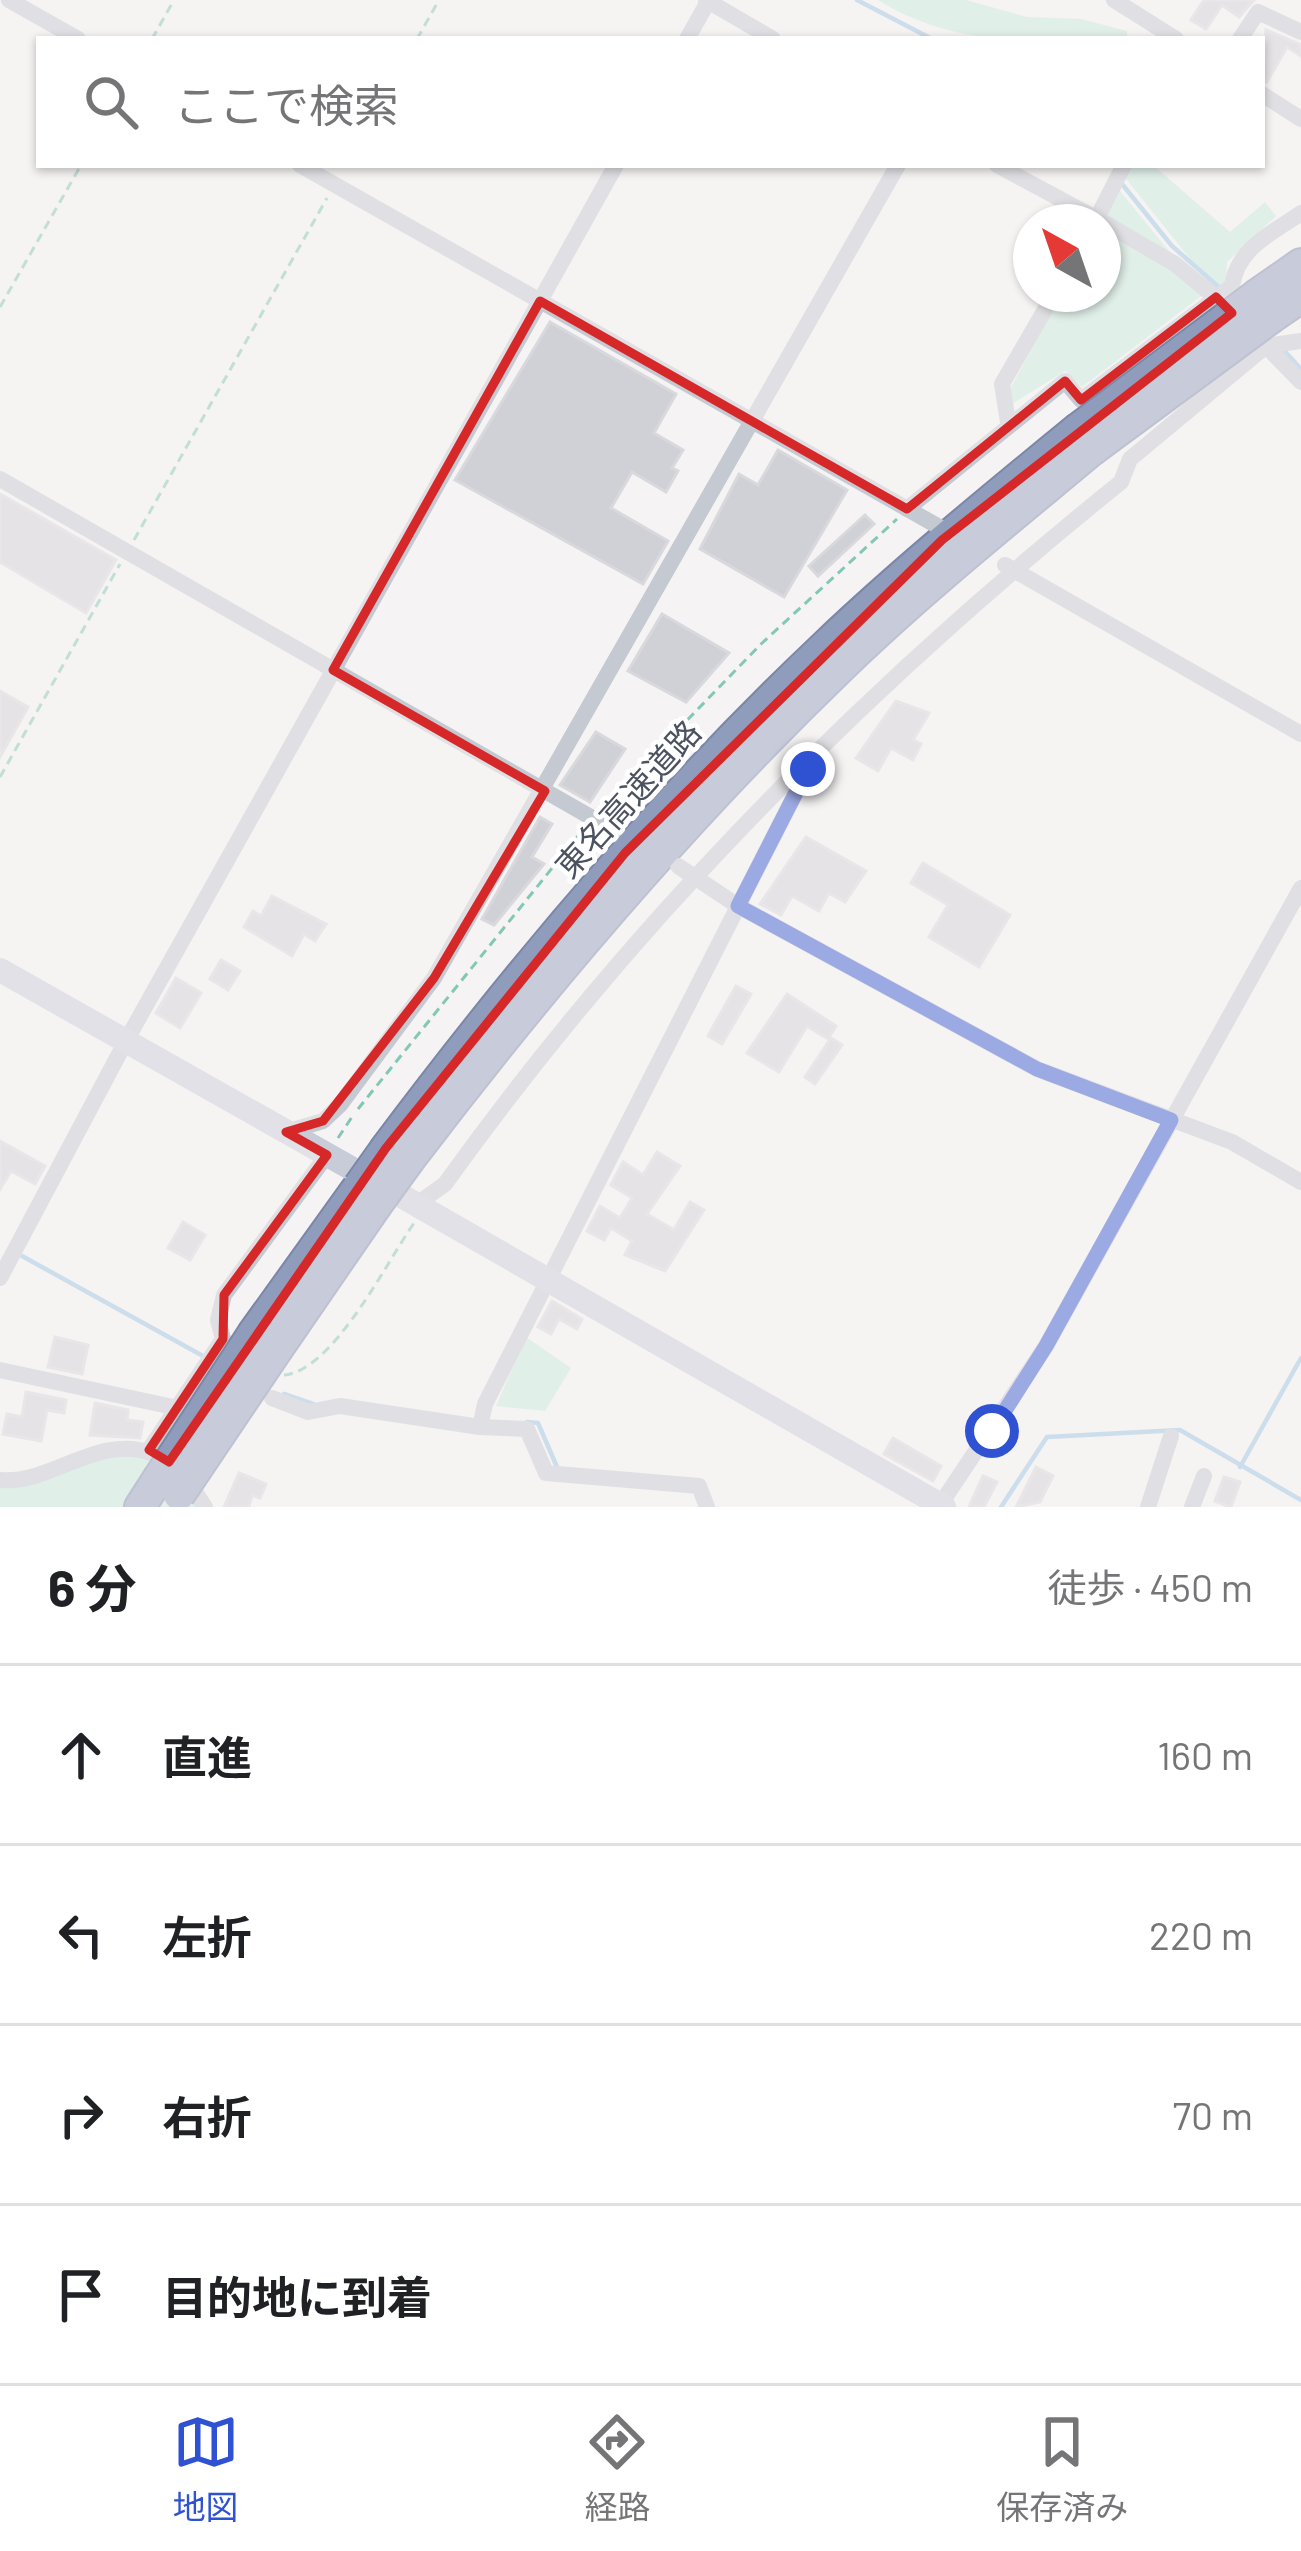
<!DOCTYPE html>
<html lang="ja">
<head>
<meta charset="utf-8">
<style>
	:root { --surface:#fff; --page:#f6f6f6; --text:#202124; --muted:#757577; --line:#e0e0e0; --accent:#2f52d3 }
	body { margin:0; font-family:Barlow,"Noto Sans JP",sans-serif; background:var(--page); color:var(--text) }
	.compass { position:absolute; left:1013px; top:204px; width:108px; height:108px; border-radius:50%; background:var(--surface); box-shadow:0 3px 9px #0004; rotate:320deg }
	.stop { position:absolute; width:36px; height:36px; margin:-27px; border:9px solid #2f52d3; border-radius:50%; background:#fff }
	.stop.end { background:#2f52d3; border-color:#fff; box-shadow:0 3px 12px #0008 }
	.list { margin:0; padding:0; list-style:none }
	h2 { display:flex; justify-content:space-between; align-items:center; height:156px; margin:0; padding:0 48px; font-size:51px }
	h2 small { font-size:39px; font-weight:400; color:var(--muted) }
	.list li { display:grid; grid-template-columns:78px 1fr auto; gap:36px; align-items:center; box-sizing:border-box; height:180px; padding:0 48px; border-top:3px solid var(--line) }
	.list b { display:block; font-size:45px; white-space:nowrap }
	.list em { font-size:39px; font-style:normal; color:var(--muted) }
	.icon { flex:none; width:66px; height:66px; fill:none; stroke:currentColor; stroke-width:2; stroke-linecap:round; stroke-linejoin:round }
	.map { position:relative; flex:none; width:1301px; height:1507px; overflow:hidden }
	.search { position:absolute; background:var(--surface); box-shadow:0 3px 9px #0004; left:36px; right:36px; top:36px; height:132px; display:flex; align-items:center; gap:30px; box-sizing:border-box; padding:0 42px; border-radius:0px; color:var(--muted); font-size:45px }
	.sheet { height:876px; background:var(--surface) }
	nav { display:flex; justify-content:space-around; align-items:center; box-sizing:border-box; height:168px; border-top:3px solid var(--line); background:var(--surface); font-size:33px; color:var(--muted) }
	nav a { display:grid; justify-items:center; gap:6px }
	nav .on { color:var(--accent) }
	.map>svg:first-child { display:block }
	.green { fill:#c8ecde }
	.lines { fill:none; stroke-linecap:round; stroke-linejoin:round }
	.stream { stroke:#99c4e4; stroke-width:4.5 }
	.building { fill:#d0d1d6; stroke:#d8d8dd; stroke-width:3 }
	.highway-casing { stroke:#7b87a7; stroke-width:34 }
	.path { stroke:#83c7b5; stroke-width:3; stroke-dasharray:9 6; stroke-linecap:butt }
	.street { stroke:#c5cad2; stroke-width:16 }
	.secondary { stroke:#c8ccd9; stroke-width:24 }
	.highway { stroke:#909cbb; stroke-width:30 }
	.highway-bridge-casing { stroke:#7b87a7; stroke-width:34; stroke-linecap:butt }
	.highway-bridge { stroke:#909cbb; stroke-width:30 }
	.route { stroke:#2f52d3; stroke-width:15 }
	.marked { fill:none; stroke:#d62828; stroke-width:9; stroke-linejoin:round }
	.labels { text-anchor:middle; stroke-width:9; stroke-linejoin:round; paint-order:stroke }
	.street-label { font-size:33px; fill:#4c525f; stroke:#fff }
</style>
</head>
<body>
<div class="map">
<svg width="1301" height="1507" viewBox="0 0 1301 1507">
	<rect width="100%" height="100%" fill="#f5f3f3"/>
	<!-- green -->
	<g class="green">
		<path d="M878 0H966L1027 17 1081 19 1127 31V39C1036 39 958 50 878 0Z"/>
		<path d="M1115 165H1153L1230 232 1265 202 1276 216 1227 262 1226 284 1218 294Z"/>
		<path d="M1120 191 1204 294 1082 387 1065 371 1012 404 1010 389 1061 294H1103V223Z"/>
		<path d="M526 1337 571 1368 545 1411 496 1406Z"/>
		<path d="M149 1450 204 1507H0V1479L99 1452Z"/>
	</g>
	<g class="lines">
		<!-- stream -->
		<g class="stream">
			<path d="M857 0 932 39"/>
			<path d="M1122 184 1172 246 1221 289"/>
			<path d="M1281 347 1301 369"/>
			<path d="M22 1256 203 1356"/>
			<path d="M284 1394 313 1404"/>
			<path d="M527 1422 538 1423 557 1467"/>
			<path d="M1240 1467 1301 1358"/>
			<path d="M1001 1507 1047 1437 1180 1430 1301 1500"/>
		</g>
	</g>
	<!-- building -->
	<g class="building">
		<path d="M1204 0H1254L1239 17 1222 5 1206 29 1191 20Z"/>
		<path d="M1266 30 1301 45V56L1287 47 1267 82 1262 81Z"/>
		<path d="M550 322 676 394 654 433 683 450 672 468 678 471 666 492 632 472 611 508 668 541 643 584 455 480Z"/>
		<path d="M778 450 847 490 784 597 700 549 739 474 758 485Z"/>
		<path d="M0 494 116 560 86 613 0 562Z"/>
		<path d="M865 515 874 524 818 576 809 566Z"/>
		<path d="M662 614 729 653 686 702 628 671Z"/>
		<path d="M0 691 28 707 0 757Z"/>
		<path d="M896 701 929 713 913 740 921 744 913 760 891 748 878 771 856 758Z"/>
		<path d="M596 732 625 749 590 802 560 785Z"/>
		<path d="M540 817 552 824 532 857 544 864 494 925 482 919Z"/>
		<path d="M806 837 866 871 845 902 829 893 819 911 792 896 781 915 760 904Z"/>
		<path d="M923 863 1010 915 979 967 929 937 948 905 911 883Z"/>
		<path d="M272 896 326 924 315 941 304 934 292 956 244 927 253 911 261 916Z"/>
		<path d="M221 960 240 971 228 990 210 979Z"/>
		<path d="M176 978 201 993 180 1028 156 1013Z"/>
		<path d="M736 986 751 994 722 1044 708 1036Z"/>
		<path d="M787 994 836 1026 828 1039 807 1026 779 1072 747 1053Z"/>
		<path d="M831 1038 842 1045 815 1084 805 1077Z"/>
		<path d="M0 1141 45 1166 35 1184 11 1171 0 1189Z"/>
		<path d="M657 1152 680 1166 647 1214 674 1230 690 1202 704 1210 665 1271 625 1255 632 1241 611 1228 604 1240 587 1231 600 1206 620 1218 632 1198 611 1185 623 1162 643 1175Z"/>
		<path d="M183 1222 205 1235 190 1260 168 1248Z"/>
		<path d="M552 1301 582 1319 577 1329 559 1319 551 1334 538 1327Z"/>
		<path d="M55 1337 88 1345 82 1374 48 1367Z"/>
		<path d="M26 1392 66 1400 64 1413 47 1410 41 1441 3 1434 7 1414 22 1417Z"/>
		<path d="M95 1403 128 1410 127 1420 143 1422 140 1438 90 1435Z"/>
		<path d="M893 1438 941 1466 933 1481 884 1454Z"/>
		<path d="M1036 1467 1053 1476 1040 1502 1016 1507Z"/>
		<path d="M239 1473 266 1484 260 1498 252 1495 249 1507H224Z"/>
		<path d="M983 1476 997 1482 984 1507H969Z"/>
		<path d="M1224 1477 1240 1482 1231 1507 1215 1501Z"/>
	</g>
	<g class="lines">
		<defs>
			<g id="highway">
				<path d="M1258 294 1301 264"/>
				<path d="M1272 317 1301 297"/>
				<path d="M386 1148C520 969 664 798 826 645 906 569 991 500 1076 430"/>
				<path d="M409 1160C542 985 684 818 843 665 922 589 1008 520 1092 450"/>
				<path d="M254 1332 359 1186"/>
				<path d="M278 1348 375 1207"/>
				<path d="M140 1507 158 1479"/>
			</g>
		</defs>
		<!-- highway casing -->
		<use href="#highway" class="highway-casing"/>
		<!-- path -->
		<g class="path">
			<path d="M152 39 174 0"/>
			<path d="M417 39 439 0"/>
			<path d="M0 307 81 165"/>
			<path d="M134 540 327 198"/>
			<path d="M0 777 120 564"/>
			<path d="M604 806 761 644 897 519"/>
			<path d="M358 1109 582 831"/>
			<path d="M338 1138 352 1117"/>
			<path d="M284 1375C333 1371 386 1263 414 1223"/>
		</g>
		<!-- street -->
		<g class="street">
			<path d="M9 0 78 39"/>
			<path d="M706 0 773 39"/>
			<path d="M1114 0 1176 39"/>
			<path d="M687 39 709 0"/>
			<path d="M1240 39 1258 12 1301 32"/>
			<path d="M1262 94 1301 119"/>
			<path d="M300 165 941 528"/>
			<path d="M997 165 1103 222"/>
			<path d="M1095 222 1124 165"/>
			<path d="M1103 222 1175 264 1221 302"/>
			<path d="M1261 341 1301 382"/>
			<path d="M1008 422 1002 384 1054 294"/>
			<path d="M0 479 615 831"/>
			<path d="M907 509 1065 381 1081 400 1232 286C1238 247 1271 234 1301 213"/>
			<path d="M1005 565 1301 734"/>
			<path d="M678 866 738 906 1037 1069 1232 1142 1301 1182"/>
			<path d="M286 1132 323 1121 340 1105 434 978 898 165"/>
			<path d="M417 1204 445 1184C636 917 866 687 1121 482L1130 459 1266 346 1301 341"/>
			<path d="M0 1278 126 1041 616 165"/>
			<path d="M0 1370 178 1408"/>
			<path d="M272 1398 308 1412 340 1406 480 1427 527 1429 546 1473 699 1486 707 1507"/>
			<path d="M480 1427 485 1404 809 767"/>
			<path d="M149 1450 223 1339 218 1320 224 1295 327 1155"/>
			<path d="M185 1476 205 1507"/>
			<path d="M0 1480C52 1485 98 1432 154 1454"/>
			<path d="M940 1505 1046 1346 1301 888"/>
			<path d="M1148 1507 1171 1436"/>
			<path d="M1192 1507 1204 1476"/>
		</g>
		<!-- secondary -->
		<g class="secondary">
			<path d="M0 970 349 1167"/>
			<path d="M405 1198 944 1507"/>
		</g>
		<!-- highway -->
		<use href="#highway" class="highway"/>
		<defs>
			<g id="highway-bridge">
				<path d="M1076 430 1258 294"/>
				<path d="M1092 450 1272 317"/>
				<path d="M359 1186 386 1148"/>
				<path d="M375 1207 409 1160"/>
				<path d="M158 1479 254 1332"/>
				<path d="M179 1495 278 1348"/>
			</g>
		</defs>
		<!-- highway-bridge casing -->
		<use href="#highway-bridge" class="highway-bridge-casing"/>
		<!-- highway-bridge -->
		<use href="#highway-bridge" class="highway-bridge"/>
	</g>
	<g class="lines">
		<!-- route -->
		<path class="route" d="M808 769 738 906 1037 1069 1171 1120 1046 1346 992 1431"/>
	</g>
	<!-- marked area -->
	<path d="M0 0H1301V1507H0ZM1216 297 1232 313 942 540 625 853 386 1148 169 1462 149 1450 223 1339 224 1295 327 1155 286 1132 323 1121 434 978 545 791 333 670 540 301 907 509 1065 381 1081 400Z" fill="#f5f3f3" fill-opacity=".55" fill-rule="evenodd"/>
	<path class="marked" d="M1216 297 1232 313 942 540 625 853 386 1148 169 1462 149 1450 223 1339 224 1295 327 1155 286 1132 323 1121 434 978 545 791 333 670 540 301 907 509 1065 381 1081 400Z"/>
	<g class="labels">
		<!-- street labels -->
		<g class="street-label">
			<text transform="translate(628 799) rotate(-48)" y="12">東名高速道路</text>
		</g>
	</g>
</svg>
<svg class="compass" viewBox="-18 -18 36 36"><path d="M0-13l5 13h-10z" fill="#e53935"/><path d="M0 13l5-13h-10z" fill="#757577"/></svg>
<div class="stop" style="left:992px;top:1431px"></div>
<div class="stop end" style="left:808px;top:769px"></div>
<div class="search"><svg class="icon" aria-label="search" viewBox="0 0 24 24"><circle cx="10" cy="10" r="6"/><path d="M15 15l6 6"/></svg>ここで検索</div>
</div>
<section class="sheet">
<h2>6 分<small>徒歩 · 450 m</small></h2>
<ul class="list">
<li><svg class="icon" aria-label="ahead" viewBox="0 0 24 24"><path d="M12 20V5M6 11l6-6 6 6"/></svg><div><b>直進</b></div><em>160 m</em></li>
<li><svg class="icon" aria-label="left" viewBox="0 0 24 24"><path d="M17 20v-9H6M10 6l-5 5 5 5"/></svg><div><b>左折</b></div><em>220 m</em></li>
<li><svg class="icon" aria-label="right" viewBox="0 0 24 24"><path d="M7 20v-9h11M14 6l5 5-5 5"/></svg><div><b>右折</b></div><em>70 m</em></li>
<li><svg class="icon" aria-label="arrive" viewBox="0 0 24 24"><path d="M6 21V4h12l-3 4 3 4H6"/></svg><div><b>目的地に到着</b></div></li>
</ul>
</section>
<nav>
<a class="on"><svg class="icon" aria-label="map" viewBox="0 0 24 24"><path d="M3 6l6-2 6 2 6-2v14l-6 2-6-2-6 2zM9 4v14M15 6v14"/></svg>地図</a>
<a><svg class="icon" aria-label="directions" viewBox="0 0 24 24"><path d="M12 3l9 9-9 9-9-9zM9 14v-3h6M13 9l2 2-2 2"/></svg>経路</a>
<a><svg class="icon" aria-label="saved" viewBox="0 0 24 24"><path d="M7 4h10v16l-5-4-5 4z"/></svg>保存済み</a>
</nav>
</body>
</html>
